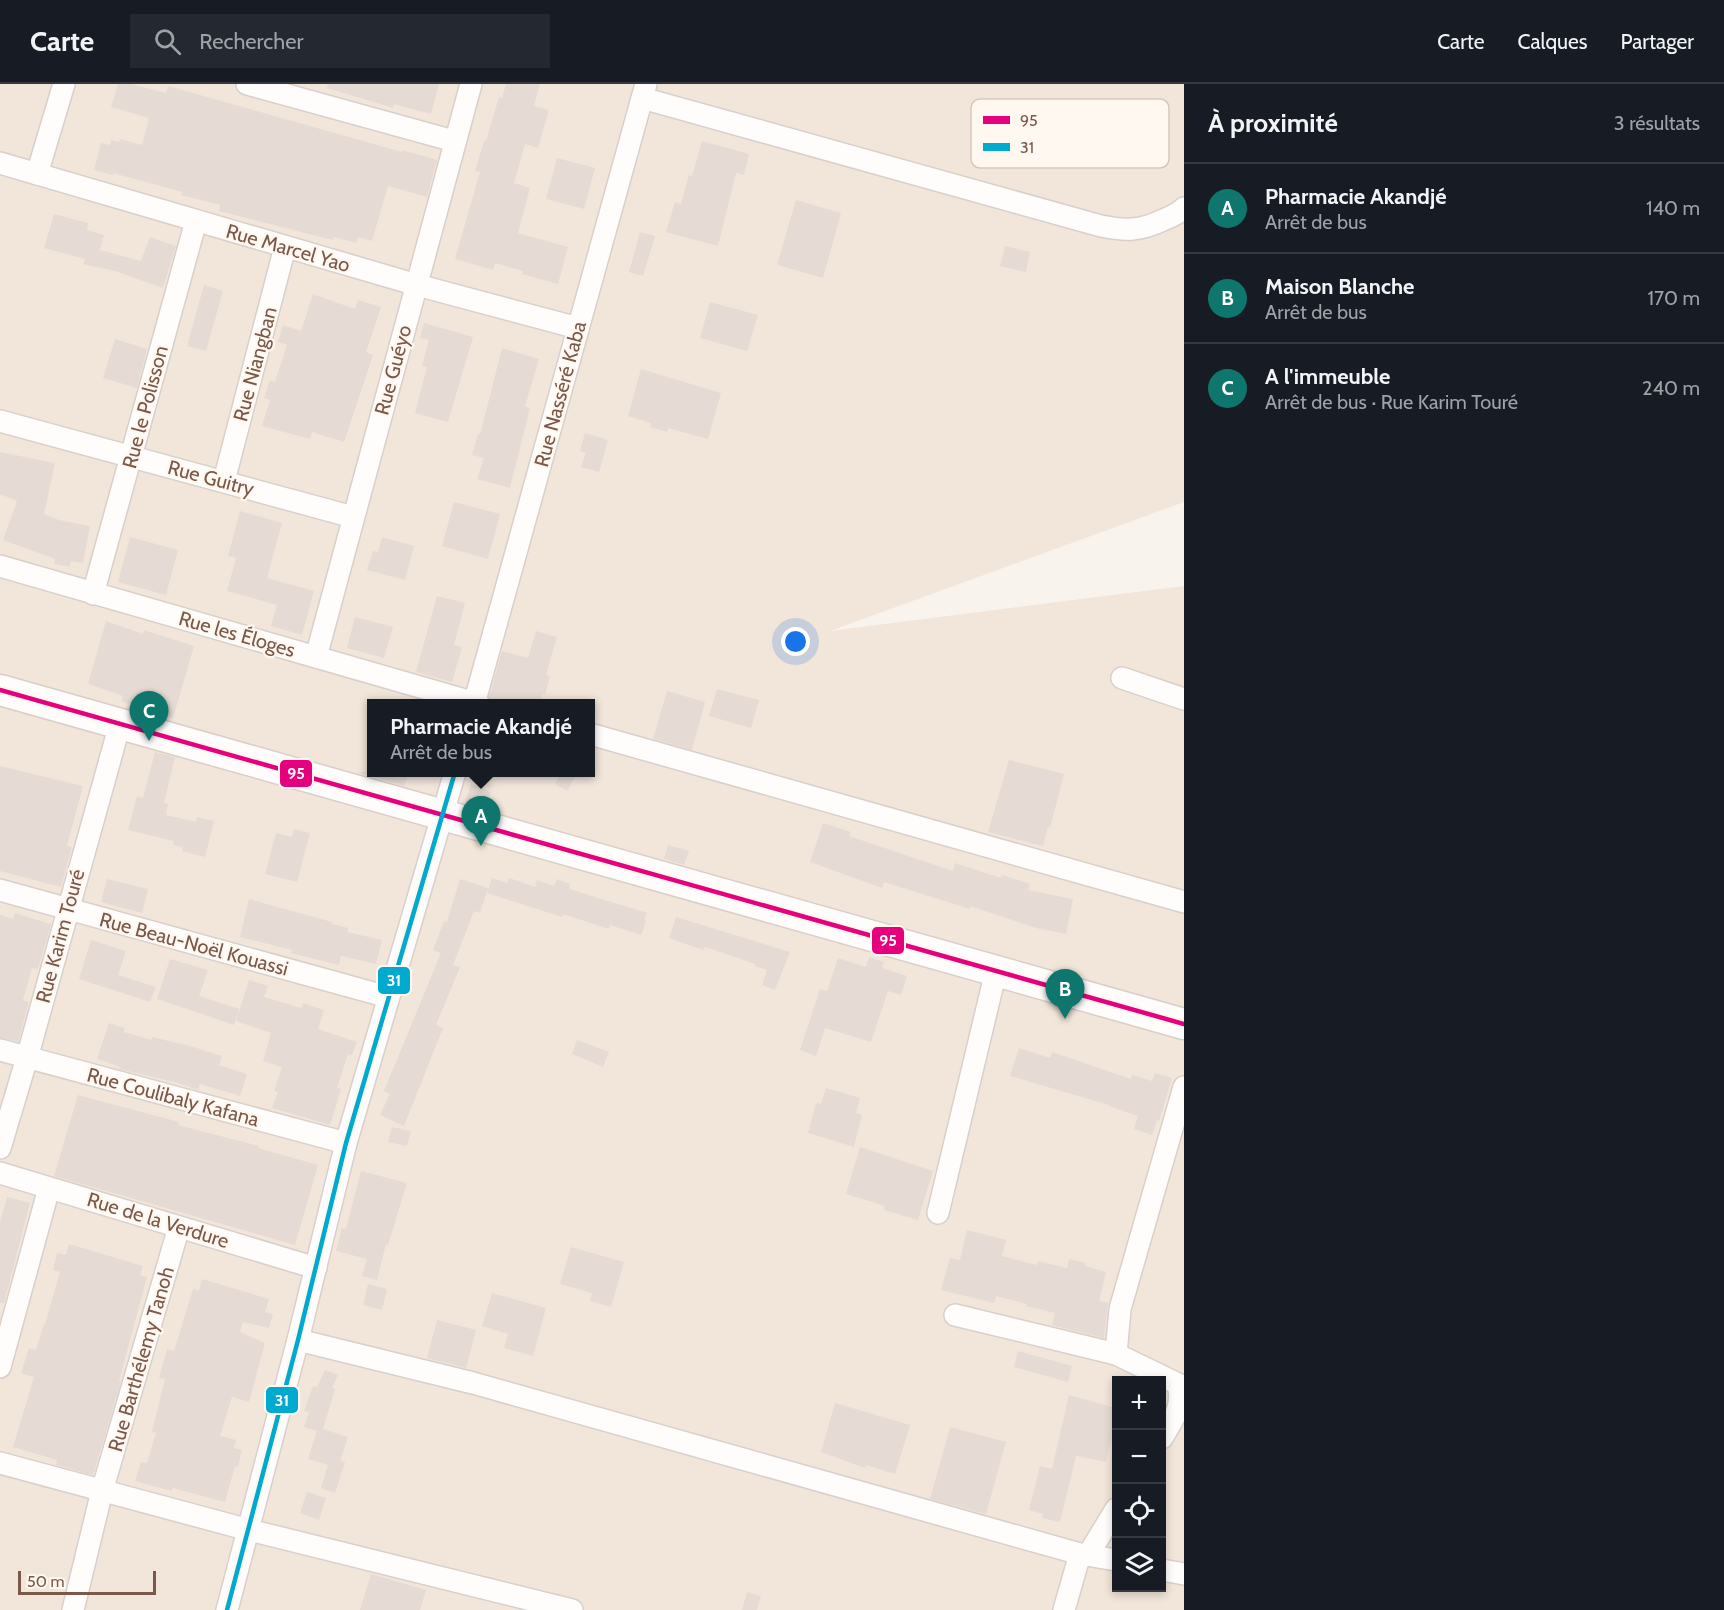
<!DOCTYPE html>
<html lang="fr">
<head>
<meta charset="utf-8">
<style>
	:root { --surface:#171b24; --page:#242831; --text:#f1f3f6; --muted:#9ea1a6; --line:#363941; --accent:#0f766e }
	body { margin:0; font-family:Cabin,sans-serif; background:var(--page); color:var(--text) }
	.controls { position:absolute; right:18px; bottom:18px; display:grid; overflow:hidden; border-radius:0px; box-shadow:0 3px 9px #0003 }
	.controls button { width:54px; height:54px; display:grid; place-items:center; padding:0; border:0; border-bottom:2px solid var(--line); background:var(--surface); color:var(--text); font:30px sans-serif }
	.scale { position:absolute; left:18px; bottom:15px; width:138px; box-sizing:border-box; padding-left:6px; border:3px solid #7a584a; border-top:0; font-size:16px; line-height:21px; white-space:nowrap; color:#7a584a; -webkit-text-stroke:4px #fff8f0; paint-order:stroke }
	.you { position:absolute; left:796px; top:558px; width:21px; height:21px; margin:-15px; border:4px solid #fff; border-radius:50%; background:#1a73e8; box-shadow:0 0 0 9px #1a73e833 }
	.badge { display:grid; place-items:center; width:39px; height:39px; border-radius:50%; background:var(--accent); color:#fff; font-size:20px; font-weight:700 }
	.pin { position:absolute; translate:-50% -50px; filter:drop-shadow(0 2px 3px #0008) }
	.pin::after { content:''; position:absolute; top:32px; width:21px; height:18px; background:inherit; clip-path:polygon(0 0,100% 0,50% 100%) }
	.popup { position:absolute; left:367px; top:615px; width:228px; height:78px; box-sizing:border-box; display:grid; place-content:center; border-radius:0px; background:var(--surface); filter:drop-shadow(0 2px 4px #0005); font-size:20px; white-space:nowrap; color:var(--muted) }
	.popup b { font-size:22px; color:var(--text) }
	.popup::after { content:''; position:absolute; left:50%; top:100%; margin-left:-12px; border:12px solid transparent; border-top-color:var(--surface) }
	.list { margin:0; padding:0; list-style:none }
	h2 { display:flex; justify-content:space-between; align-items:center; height:78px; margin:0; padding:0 24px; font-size:26px }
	h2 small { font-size:20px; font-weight:400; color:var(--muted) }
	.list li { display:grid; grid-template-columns:39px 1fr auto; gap:18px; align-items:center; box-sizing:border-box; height:90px; padding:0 24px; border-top:2px solid var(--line) }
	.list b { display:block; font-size:22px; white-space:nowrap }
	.list p { margin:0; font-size:20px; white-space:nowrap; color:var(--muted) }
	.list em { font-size:20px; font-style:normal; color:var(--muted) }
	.icon { flex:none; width:33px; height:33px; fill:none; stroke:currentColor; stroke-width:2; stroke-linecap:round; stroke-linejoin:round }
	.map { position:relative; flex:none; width:1184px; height:1526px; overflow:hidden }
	header { display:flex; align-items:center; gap:36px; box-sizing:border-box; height:84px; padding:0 30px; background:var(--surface); border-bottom:2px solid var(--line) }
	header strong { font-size:28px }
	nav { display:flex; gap:33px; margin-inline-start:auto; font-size:21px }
	.search { width:420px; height:54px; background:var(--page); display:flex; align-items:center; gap:15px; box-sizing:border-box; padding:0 21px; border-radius:0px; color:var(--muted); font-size:22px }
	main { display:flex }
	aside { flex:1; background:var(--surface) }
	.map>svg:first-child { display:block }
	.residential { fill:#f2e5da; fill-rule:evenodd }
	.building { fill:#e6dbd4 }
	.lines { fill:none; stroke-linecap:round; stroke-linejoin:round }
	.street-casing { stroke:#d8d0cb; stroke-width:24 }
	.secondary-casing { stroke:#d9cfc9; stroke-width:33 }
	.street { stroke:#fefdfc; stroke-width:21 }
	.secondary { stroke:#fefdfc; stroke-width:30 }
	.bus-1-casing { stroke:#fff8f0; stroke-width:9 }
	.bus-2-casing { stroke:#fff8f0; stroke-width:9 }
	.bus-1 { stroke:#e5007d; stroke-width:4.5 }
	.bus-2 { stroke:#00a9ce; stroke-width:4.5 }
	.labels { text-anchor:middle; stroke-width:4.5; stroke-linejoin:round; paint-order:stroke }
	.street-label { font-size:20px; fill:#7a584a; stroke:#fff8f0 }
	.key { fill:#fff8f0; stroke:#d7c8be; stroke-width:1.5 }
	.key-label { font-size:16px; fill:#7a584a }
	.line-badge { stroke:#fff8f0; stroke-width:2 }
	.badge-label { font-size:16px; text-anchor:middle; font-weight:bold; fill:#fff }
</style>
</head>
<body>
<header>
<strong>Carte</strong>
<div class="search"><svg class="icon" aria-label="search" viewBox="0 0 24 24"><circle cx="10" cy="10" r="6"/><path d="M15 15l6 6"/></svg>Rechercher</div>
<nav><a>Carte</a><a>Calques</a><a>Partager</a></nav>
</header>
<main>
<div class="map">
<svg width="1184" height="1526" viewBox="0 0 1184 1526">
	<rect width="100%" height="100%" fill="#f9f3ed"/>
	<!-- residential -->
	<path class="residential" d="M0 0H1184V418L830 547 1184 502V1526H0ZM372 620H590V688H372ZM1116 1296H1162V1504H1116Z"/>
	<!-- building -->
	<g class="building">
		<path d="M118 0H131L166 9 168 2 402 68V66L437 76 427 113 388 102 372 157 358 153 356 159 334 153 333 156 219 127 220 121 181 111 182 108 113 89V91L94 86 101 59 110 61 111 56 119 58 120 55 142 61 149 34 111 23Z"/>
		<path d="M328 0H439L431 30 394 20 393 24 370 17 327 4Z"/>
		<path d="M506 0H540L534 22 549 26 538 64 525 60 514 99 530 104 518 149 568 163 558 200 522 190 523 187 495 179 493 186 455 175 480 88 475 87 484 57H486L499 13 502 14Z"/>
		<path d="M702 57 749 70 744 91 736 89 718 162 666 148 675 118 681 120 689 91 692 92Z"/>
		<path d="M557 74 595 84 584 125 546 115Z"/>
		<path d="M796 116 841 129 823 194 777 181Z"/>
		<path d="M54 130 88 139 87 146 104 151 100 166 141 177 150 153 176 162 163 204 115 187 83 180 85 175 44 164Z"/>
		<path d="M640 148 655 152 643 192 629 188Z"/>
		<path d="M1005 162 1030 168 1026 188 1000 182Z"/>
		<path d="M204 201 223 207 206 267 187 262Z"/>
		<path d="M313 210 355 225 358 216 381 223 366 268 373 271 344 358 312 348 310 355 262 342 270 316 264 314 270 296 275 298 287 261 278 258 283 241 301 247Z"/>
		<path d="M710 218 758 231 747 267 700 254Z"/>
		<path d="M424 239 473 253 448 338 415 329 427 283 422 282 429 256 420 254Z"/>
		<path d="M115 255 147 265 137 304 103 294Z"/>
		<path d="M502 264 539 275 525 322 530 324 510 404 477 395 484 374 472 371 478 350 480 351Z"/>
		<path d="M641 285 721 309 708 355 668 344 667 348 650 343 651 339 628 332Z"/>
		<path d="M585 349 608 356 599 388 581 383 586 369 580 367Z"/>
		<path d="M0 368 55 379 44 430 59 436 90 442 83 479 71 477 70 483 54 480 55 475 3 456 17 417 0 410Z"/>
		<path d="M454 418 500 430 488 475 442 462Z"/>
		<path d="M240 427 282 439 267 494 314 507 302 551 271 542 277 521 227 507 236 474 228 472Z"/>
		<path d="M130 453 178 466 166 511 118 498Z"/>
		<path d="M382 453 414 462 405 496 367 486 373 467 378 468Z"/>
		<path d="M437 512 465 519 454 561 462 563 452 598 416 588Z"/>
		<path d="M355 533 393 543 384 574 347 564Z"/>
		<path d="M106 537 143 550 144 546 194 562 173 634 121 617 123 612 88 600Z"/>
		<path d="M536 547 557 553 546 591 550 592 545 611 542 610 539 620H491L489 613 502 567 528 574Z"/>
		<path d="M717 605 759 616 751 644 709 632Z"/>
		<path d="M667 607 705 618 692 666 653 655Z"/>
		<path d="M155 668 175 673 164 719 168 720 166 731 196 738 197 733 214 737 205 773 182 767 183 763 173 761 174 757 128 746 137 712 143 714Z"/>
		<path d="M1009 676 1064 690 1050 744 1048 743 1043 762 988 748Z"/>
		<path d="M0 682 83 702 67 762 72 763 61 803 0 787Z"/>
		<path d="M356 688H409L404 702Z"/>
		<path d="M561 688H578L567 707 555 700Z"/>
		<path d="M471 700 491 708 484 724 465 718Z"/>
		<path d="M823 739 851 748 849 752 953 787 955 779 1001 794 1002 791 1030 800 1028 806 1073 815 1066 850 1036 844 970 822V825L884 798 882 804 810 778Z"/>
		<path d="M294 745 310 749 297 798 265 790 276 749 292 753Z"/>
		<path d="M668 761 689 767 684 781 664 775Z"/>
		<path d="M492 794 507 799 509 794 535 803 537 796 554 802 557 795 570 800 569 805 647 829 644 836 646 837 641 851 610 841 609 845 563 830 562 833 487 809Z"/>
		<path d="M107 795 148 805 142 829 101 818Z"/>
		<path d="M460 795 488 804 480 829 474 827 453 881 460 883 436 941 443 944 404 1042 380 1031 390 1010 384 1007 441 869 433 866 444 837 447 838Z"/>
		<path d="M249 815 332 838V840L348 844 347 848 382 856 376 880 341 872 339 881 291 869 292 866 240 853Z"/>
		<path d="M15 829 51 840 38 885 32 884 23 916 29 918 18 958 0 954V831L13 835Z"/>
		<path d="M676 833 790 868 775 906 762 901 767 886 755 882V880L705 863 703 866 669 854Z"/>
		<path d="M91 856 126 867 118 891 156 903 150 918 79 895Z"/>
		<path d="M869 873 884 878 882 884 907 892 901 911 888 907 871 958 825 944 816 972 800 966 820 905 827 907 838 874 866 883Z"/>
		<path d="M170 875 208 886 199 912 239 925 234 941 157 915Z"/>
		<path d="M249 896 268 902 264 913 301 924 303 919 324 926 318 945 357 958 352 971 348 970 337 1004 341 1005 330 1041 272 1024 278 1008 274 1007 282 983 263 977 271 949 236 937Z"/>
		<path d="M109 939 125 944 124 948 152 956V953L190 962 222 972 219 981 247 990 240 1012 200 1000 198 1006 178 999 119 985 120 983 97 975Z"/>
		<path d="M577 956 609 968 603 983 572 970Z"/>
		<path d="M1019 964 1050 974 1052 968 1131 995 1132 991 1152 997 1155 989 1172 994 1159 1037 1157 1036 1152 1051 1134 1045 1138 1032 1109 1022V1021L1010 992Z"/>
		<path d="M826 1004 860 1014 856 1029 862 1031 854 1063 808 1049 816 1019 821 1020Z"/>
		<path d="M78 1011 179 1038 178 1041 259 1062 258 1064 318 1081 295 1161 54 1092Z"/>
		<path d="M392 1043 411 1047 407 1062 388 1058Z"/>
		<path d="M860 1063 933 1087 918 1136 884 1126 885 1122 846 1110Z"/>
		<path d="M361 1087 407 1099 388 1161 386 1160 377 1196 362 1192 367 1175 336 1167 342 1144 346 1145Z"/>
		<path d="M7 1113 30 1119 4 1219H0V1139Z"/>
		<path d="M967 1146 1006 1156 1002 1172 1037 1181 1038 1177 1067 1184 1069 1175 1086 1179 1085 1182 1106 1188 1099 1217 1108 1219 1104 1254 1052 1241 1055 1229 1026 1222 1027 1220 996 1212 994 1219 941 1206 950 1174 960 1176Z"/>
		<path d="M69 1160 143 1182 140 1191 147 1193 119 1297 121 1298 93 1391 56 1381 57 1376 13 1363 34 1293 21 1289 29 1264 36 1266 44 1240H45L60 1188 53 1186 57 1169 66 1171Z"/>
		<path d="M571 1163 624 1178 611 1223 590 1217 592 1209 560 1200Z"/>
		<path d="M202 1195 269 1215 265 1228 273 1230 269 1244 243 1238 240 1248 265 1259 249 1318 232 1313 220 1352 236 1356 234 1364 242 1366 238 1383 235 1382 225 1418 173 1404 172 1407 135 1397 141 1378 147 1379 156 1349 152 1348 165 1295 159 1294 167 1265 174 1267 193 1205 199 1206Z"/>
		<path d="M368 1200 387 1205 382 1226 363 1221Z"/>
		<path d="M492 1209 546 1224 533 1272 504 1264 508 1250 482 1242Z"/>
		<path d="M437 1236 476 1246 466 1284 427 1274Z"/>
		<path d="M1018 1267 1072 1282 1068 1298 1014 1283Z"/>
		<path d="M325 1286 338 1291 332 1304 335 1305 323 1345 348 1353 340 1377 345 1378 335 1409 321 1404 328 1381 308 1375 317 1347 304 1343 309 1328 304 1327 313 1302 317 1303Z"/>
		<path d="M1069 1311 1116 1324V1335L1106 1378 1076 1372 1060 1438 1042 1434 1043 1430 1029 1426 1040 1382 1052 1385Z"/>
		<path d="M835 1319 910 1341 895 1390 866 1381 865 1384 821 1368Z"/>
		<path d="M950 1343 1006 1358 986 1430 930 1415Z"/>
		<path d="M307 1408 326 1414 319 1436 300 1429Z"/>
		<path d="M371 1490 426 1506 420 1526H360Z"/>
		<path d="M747 1508 761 1512 757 1526H742Z"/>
	</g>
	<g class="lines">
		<defs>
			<g id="street">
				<path d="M247 0 454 57"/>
				<path d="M642 14 1101 142C1126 147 1140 147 1163 136 1171 133 1178 130 1184 124"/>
				<path d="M0 79 417 201 578 244"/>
				<path d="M37 90 64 0"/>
				<path d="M0 337 353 433"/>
				<path d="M224 397 285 163"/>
				<path d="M0 482 479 620"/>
				<path d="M93 510 196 137"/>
				<path d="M316 573 471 0"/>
				<path d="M1122 594 1184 615"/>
				<path d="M474 620 646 0"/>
				<path d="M590 650 1184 818"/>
				<path d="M0 806 388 913"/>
				<path d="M0 966 346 1059"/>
				<path d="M0 1064 27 974 120 640"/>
				<path d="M0 1089 316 1184"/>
				<path d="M938 1129 996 887"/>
				<path d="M955 1231 1116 1270"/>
				<path d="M298 1256 473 1299 1080 1470 1116 1476"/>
				<path d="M0 1283 49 1104"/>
				<path d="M1162 1354C1173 1335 1184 1323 1178 1300L1116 1270 1120 1225 1184 1003"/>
				<path d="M0 1379 249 1446 572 1526"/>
				<path d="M1088 1471 1116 1425"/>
				<path d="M1162 1486 1184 1490"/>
				<path d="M73 1526 102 1407 179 1143"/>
				<path d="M227 1526 298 1256 346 1059 455 688"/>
				<path d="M1064 1526 1080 1470"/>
			</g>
			<path id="secondary" d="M0 606 1184 940"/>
		</defs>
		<!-- street casing -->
		<use href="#street" class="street-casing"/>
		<!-- secondary casing -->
		<use href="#secondary" class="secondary-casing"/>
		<!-- street -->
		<use href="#street" class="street"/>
		<!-- secondary -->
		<use href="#secondary" class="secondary"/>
		<defs>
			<path id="bus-1" d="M0 606 1184 940"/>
			<path id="bus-2" d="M227 1526 298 1256 346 1059 455 688"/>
		</defs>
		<!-- bus-1 casing -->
		<use href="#bus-1" class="bus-1-casing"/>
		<!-- bus-2 casing -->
		<use href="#bus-2" class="bus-2-casing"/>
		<!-- bus-1 -->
		<use href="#bus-1" class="bus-1"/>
		<!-- bus-2 -->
		<use href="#bus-2" class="bus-2"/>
	</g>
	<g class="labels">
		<!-- street labels -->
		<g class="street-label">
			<text transform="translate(288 164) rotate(16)" y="7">Rue Marcel Yao</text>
			<text transform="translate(255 280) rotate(-75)" y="7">Rue Niangban</text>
			<text transform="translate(393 286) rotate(-75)" y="7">Rue Guéyo</text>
			<text transform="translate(560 310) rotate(-75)" y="7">Rue Nasséré Kaba</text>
			<text transform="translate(145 323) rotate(-75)" y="7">Rue le Polisson</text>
			<text transform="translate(211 394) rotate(15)" y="7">Rue Guitry</text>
			<text transform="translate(237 550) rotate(16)" y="7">Rue les Éloges</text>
			<text transform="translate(60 852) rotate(-75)" y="7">Rue Karim Touré</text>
			<text transform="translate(194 860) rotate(15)" y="7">Rue Beau-Noël Kouassi</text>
			<text transform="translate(173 1013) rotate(15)" y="7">Rue Coulibaly Kafana</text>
			<text transform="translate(158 1136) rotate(17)" y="7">Rue de la Verdure</text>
			<text transform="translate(141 1275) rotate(-74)" y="7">Rue Barthélemy Tanoh</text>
		</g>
	</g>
	<!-- legend -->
	<rect x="971" y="15" width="198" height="69" rx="9" class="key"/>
	<rect x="983" y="32" width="27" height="8" fill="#e5007d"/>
	<rect x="983" y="59" width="27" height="8" fill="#00a9ce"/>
	<g class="key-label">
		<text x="1020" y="42">95</text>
		<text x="1020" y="69">31</text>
	</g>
	<g class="line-badge">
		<rect x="279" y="675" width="34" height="29" rx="6" fill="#e5007d"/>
		<rect x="871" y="842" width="34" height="29" rx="6" fill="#e5007d"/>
		<rect x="377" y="882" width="34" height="29" rx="6" fill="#00a9ce"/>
		<rect x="265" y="1302" width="34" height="28" rx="6" fill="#00a9ce"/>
	</g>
	<g class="badge-label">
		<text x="296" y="695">95</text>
		<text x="888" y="862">95</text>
		<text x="394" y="902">31</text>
		<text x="282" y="1322">31</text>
	</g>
</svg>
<div class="controls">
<button>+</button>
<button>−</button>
<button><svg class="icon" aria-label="locate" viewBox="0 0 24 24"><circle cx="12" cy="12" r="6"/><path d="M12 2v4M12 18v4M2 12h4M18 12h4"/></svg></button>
<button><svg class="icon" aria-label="layers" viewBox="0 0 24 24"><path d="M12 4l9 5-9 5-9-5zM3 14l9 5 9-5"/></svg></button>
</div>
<div class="scale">50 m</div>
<div class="you"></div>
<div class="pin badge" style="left:481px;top:762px">A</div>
<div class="popup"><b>Pharmacie Akandjé</b>Arrêt de bus</div>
<div class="pin badge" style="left:1065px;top:935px">B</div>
<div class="pin badge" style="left:149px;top:657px">C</div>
</div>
<aside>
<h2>À proximité<small>3 résultats</small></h2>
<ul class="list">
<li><span class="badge">A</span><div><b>Pharmacie Akandjé</b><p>Arrêt de bus</p></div><em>140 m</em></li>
<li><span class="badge">B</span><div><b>Maison Blanche</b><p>Arrêt de bus</p></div><em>170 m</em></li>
<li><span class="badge">C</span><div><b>A l'immeuble</b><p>Arrêt de bus · Rue Karim Touré</p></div><em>240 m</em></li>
</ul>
</aside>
</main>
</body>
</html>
